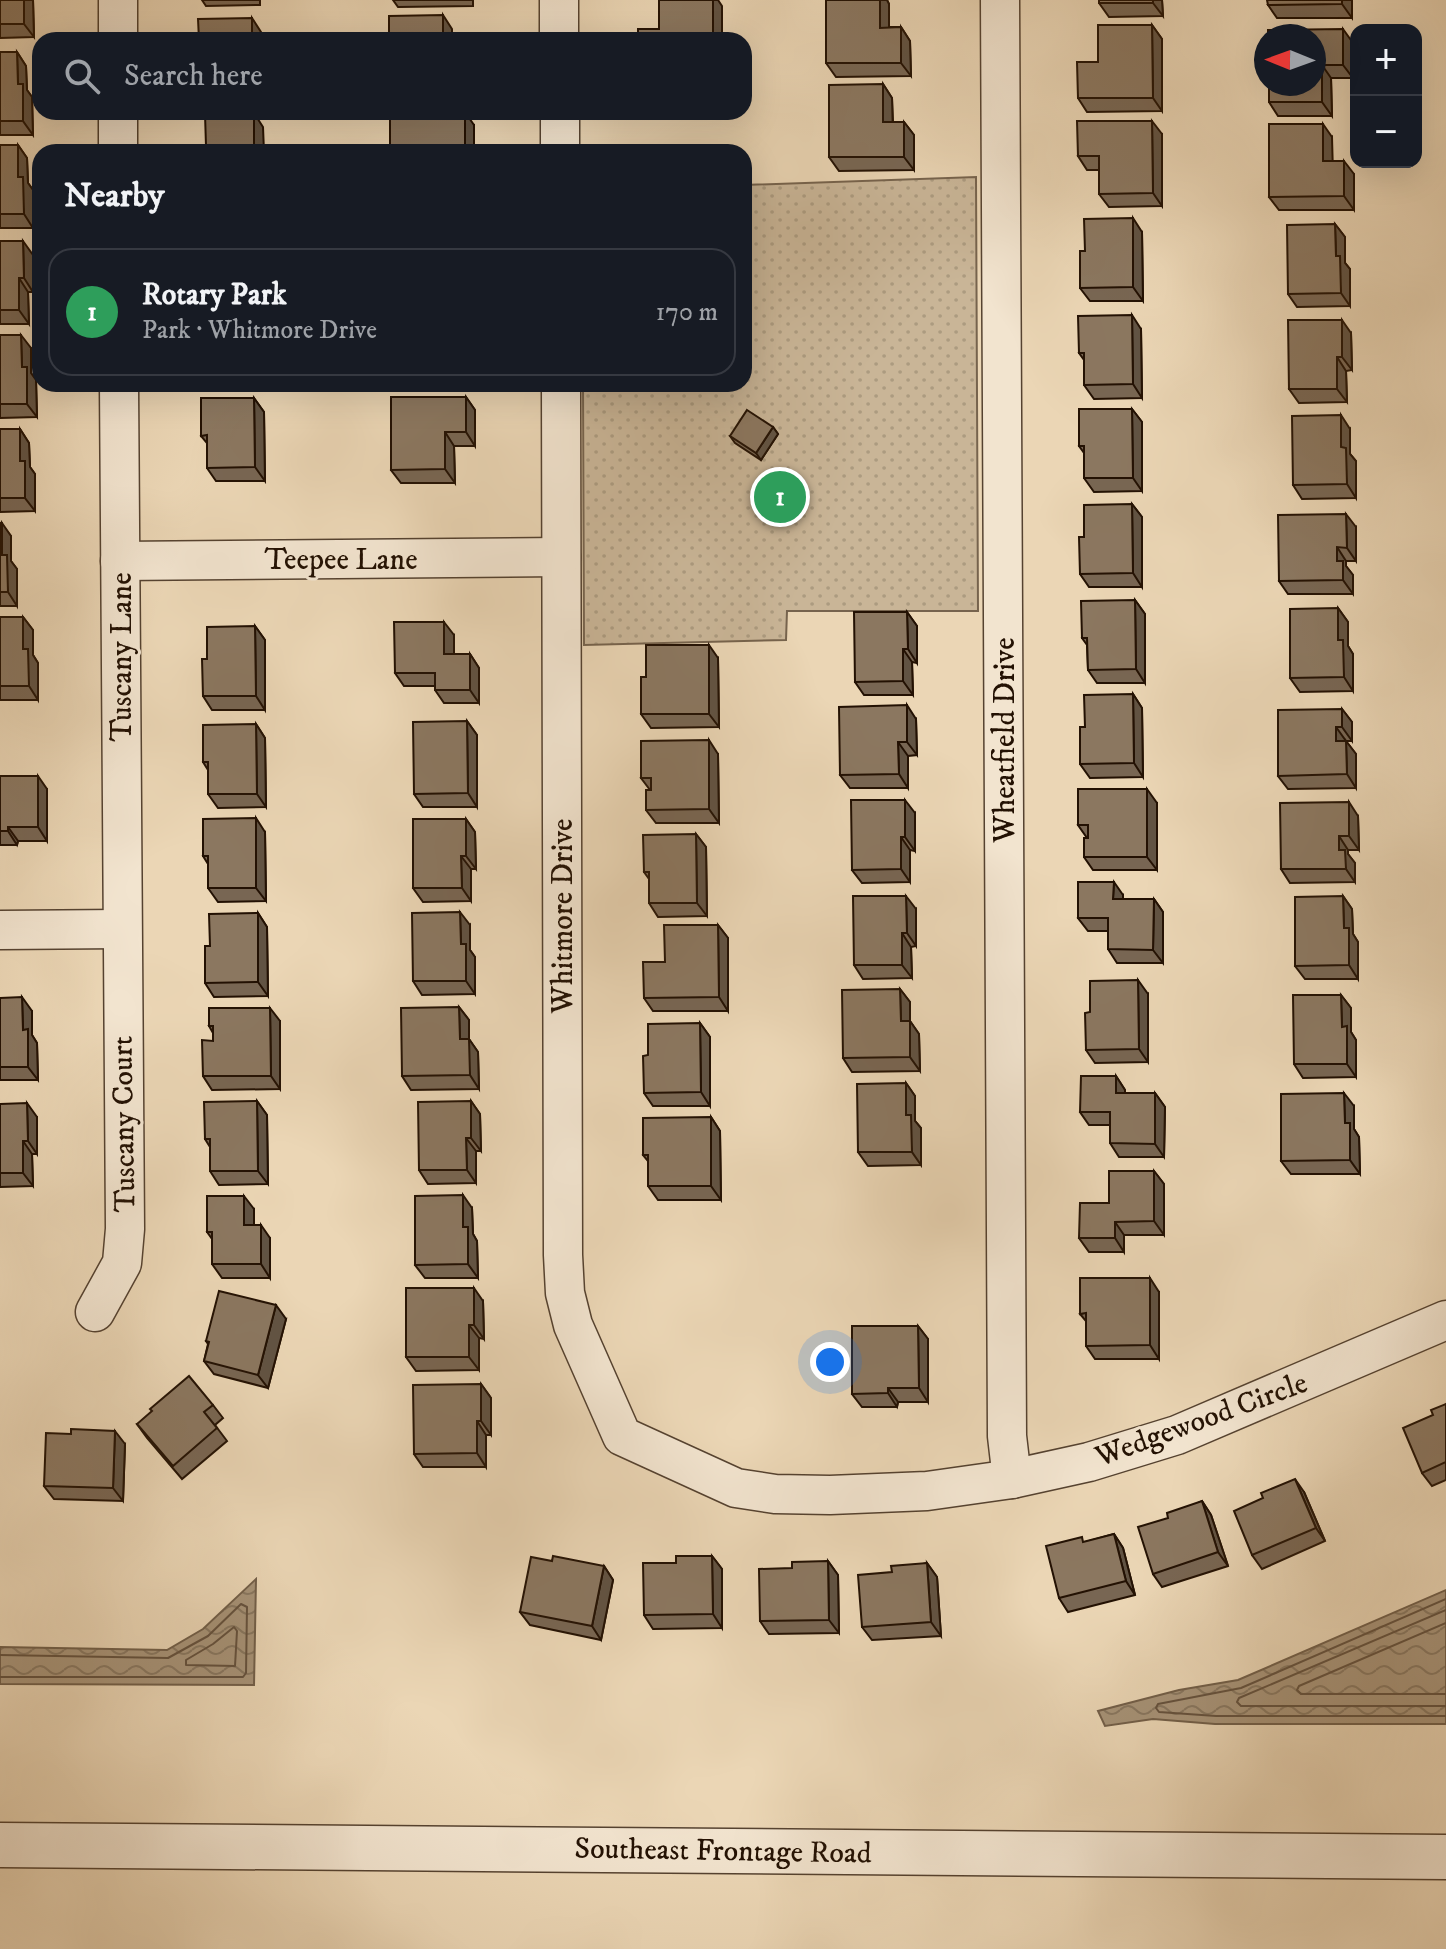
<!DOCTYPE html>
<html lang="en">
<head>
<meta charset="utf-8">
<style>
	:root { --surface:#171b24; --page:#242831; --text:#f1f3f6; --muted:#9ea1a6; --line:#363941; --accent:#0f766e }
	body { margin:0; font-family:"IM FELL DW Pica",serif; background:var(--page); color:var(--text) }
	.controls { position:absolute; right:24px; top:24px; display:grid; overflow:hidden; border-radius:16px; box-shadow:0 8px 32px #0002 }
	.controls button { width:72px; height:72px; display:grid; place-items:center; padding:0; border:0; border-bottom:2px solid var(--line); background:var(--surface); color:var(--text); font:40px sans-serif }
	.compass { position:absolute; left:1254px; top:24px; width:72px; height:72px; border-radius:50%; background:var(--surface); box-shadow:0 8px 32px #0002; rotate:271deg }
	.you { position:absolute; left:830px; top:1362px; width:28px; height:28px; margin:-20px; border:6px solid #fff; border-radius:50%; background:#1a73e8; box-shadow:0 0 0 12px #1a73e833 }
	.badge { display:grid; place-items:center; width:52px; height:52px; border-radius:50%; background:var(--accent); color:#fff; font-size:26px; font-weight:700 }
	.pin { position:absolute; translate:-50% -50%; border:4px solid #fff; box-shadow:0 2px 8px #0006 }
	.list { margin:0; padding:0; list-style:none }
	h2 { display:flex; justify-content:space-between; align-items:center; height:104px; margin:0; padding:0 32px; font-size:34px }
	h2 small { font-size:26px; font-weight:400; color:var(--muted) }
	.list li { display:grid; grid-template-columns:52px 1fr auto; gap:24px; align-items:center; box-sizing:border-box; height:128px; margin:0 16px 16px; padding:0 16px; border:2px solid var(--line); border-radius:24px }
	.list b { display:block; font-size:30px; white-space:nowrap }
	.list p { margin:0; font-size:26px; white-space:nowrap; color:var(--muted) }
	.list em { font-size:26px; font-style:normal; color:var(--muted) }
	.icon { flex:none; width:44px; height:44px; fill:none; stroke:currentColor; stroke-width:2; stroke-linecap:round; stroke-linejoin:round }
	.map { position:relative; flex:none; width:1446px; height:1949px; overflow:hidden }
	.search { position:absolute; background:var(--surface); box-shadow:0 8px 32px #0002; left:32px; top:32px; width:720px; height:88px; display:flex; align-items:center; gap:20px; box-sizing:border-box; padding:0 28px; border-radius:24px; color:var(--muted); font-size:30px }
	.panel { position:absolute; background:var(--surface); box-shadow:0 8px 32px #0002; left:32px; top:144px; width:720px; height:248px; border-radius:24px }
	.map>svg:first-child { display:block }
	.park { fill:url(#park-dots); stroke:#76634d; stroke-width:2 }
	.water { fill:url(#water-waves); stroke:#725f49; stroke-width:2 }
	.lines { fill:none; stroke-linecap:round; stroke-linejoin:round }
	.shore { stroke:#65523e; stroke-width:2 }
	.minor-casing { stroke:#554230; stroke-width:41 }
	.tertiary-casing { stroke:#554230; stroke-width:47 }
	.minor { stroke:#f2e4cf; stroke-width:38 }
	.tertiary { stroke:#f2e4cf; stroke-width:44 }
	.wall { fill:#786653; stroke:#231103; stroke-width:2 }
	.shaded-wall { fill:#615343; stroke:#231103; stroke-width:2 }
	.building { fill:#8b7760; stroke:#231103; stroke-width:2 }
	.labels { text-anchor:middle; stroke-width:6; stroke-linejoin:round; paint-order:stroke }
	.street-label { font-size:30px; fill:#231103; stroke:#f2e4cf }
</style>
</head>
<body>
<div class="map">
<svg width="1446" height="1949" viewBox="0 0 1446 1949">
	<defs>
		<pattern id="park-dots" width="8" height="8" patternUnits="userSpaceOnUse" patternTransform="scale(2)"><rect width="8" height="8" fill="#c9b597"/><path d="M2 2h.1M6 6h.1" fill="none" stroke="#ac9b80" stroke-width="1.8" stroke-linecap="round"/></pattern>
		<pattern id="water-waves" width="16" height="10" patternUnits="userSpaceOnUse" patternTransform="scale(2)"><rect width="16" height="10" fill="#a79378"/><path d="M0 5q4-4 8 0t8 0" fill="none" stroke="#887760"/></pattern>
	</defs>
	<rect width="100%" height="100%" fill="#ebd6b5"/>
	<filter id="stains"><feTurbulence type="fractalNoise" baseFrequency=".0025" numOctaves="4"/><feColorMatrix values="0 0 0 0 .2 0 0 0 0 .09 0 0 0 0 .02 0 0 0 .5 -.17"/></filter>
	<radialGradient id="worn" r=".72"><stop offset=".6" stop-color="#630" stop-opacity="0"/><stop offset="1" stop-color="#630" stop-opacity=".3"/></radialGradient>
	<!-- park -->
	<path class="park" d="M976 177 978 611H787L786 640 584 645 583 384H744V185Z"/>
	<!-- water -->
	<g class="water">
		<path d="M256 1579 254 1685 0 1684V1647L167 1650 203 1629Z"/>
		<path d="M1446 1590V1724H1215L1153 1719 1105 1726 1098 1711 1179 1690 1238 1680Z"/>
	</g>
	<g class="lines">
		<!-- shore -->
		<g class="shore">
			<path d="M1446 1599 1241 1688 1158 1704 1156 1708 1159 1712 1216 1716H1446"/>
			<path d="M1446 1610 1239 1698 1237 1702 1241 1706H1446"/>
			<path d="M1446 1623 1299 1686 1297 1690 1301 1694H1446"/>
			<path d="M234 1627 237 1631 235 1666 186 1665V1660L213 1644Z"/>
			<path d="M0 1655 168 1658 208 1636 241 1604 247 1607 246 1673 243 1677H0"/>
		</g>
		<defs>
			<g id="minor">
				<path d="M118 0V40"/>
				<path d="M559 0V40"/>
				<path d="M1000 0 1007 1436 1012 1479"/>
				<path d="M118 112V152"/>
				<path d="M560 112V152"/>
				<path d="M561 384 563 1255 565 1293 573 1325 622 1436 736 1488 775 1494 830 1495 927 1491 1012 1479 1089 1462 1177 1435 1446 1320"/>
				<path d="M120 561 561 557"/>
				<path d="M0 930 121 929"/>
				<path d="M95 1312 122 1263 125 1229 119 384"/>
			</g>
			<path id="tertiary" d="M0 1845 1446 1857"/>
		</defs>
		<!-- minor casing -->
		<use href="#minor" class="minor-casing"/>
		<!-- tertiary casing -->
		<use href="#tertiary" class="tertiary-casing"/>
		<!-- minor -->
		<use href="#minor" class="minor"/>
		<!-- tertiary -->
		<use href="#tertiary" class="tertiary"/>
	</g>
	<!-- wall -->
	<g class="wall">
		<path d="M0 0H33L34 37 0 38Z"/>
		<path d="M202 0H260V5L206 6Z"/>
		<path d="M393 0H473V6L398 7Z"/>
		<path d="M826 0H887L889 4V27H901L910 41 911 76 836 77 826 63Z"/>
		<path d="M1099 0H1162L1163 16 1109 17 1099 3Z"/>
		<path d="M1352 0V18H1277L1268 5Z"/>
		<path d="M1152 25 1162 39V111L1087 112 1078 98 1098 62Z"/>
		<path d="M1314 36 1353 43V78H1331L1332 116H1278L1269 102Z"/>
		<path d="M0 52H17L26 66 27 90 32 97 33 135H0Z"/>
		<path d="M883 84 892 98 893 122H904L914 135V170L839 171 829 157Z"/>
		<path d="M474 125V152H390Z"/>
		<path d="M1162 134V206L1109 207 1099 194V170H1087L1078 156Z"/>
		<path d="M1332 137V161L1354 174V210H1279L1269 197Z"/>
		<path d="M0 145H18L27 158 28 183 33 190V228H0Z"/>
		<path d="M1335 224 1345 237V263L1350 269V306L1297 307 1288 294Z"/>
		<path d="M1142 232 1143 301H1090L1080 288 1085 251Z"/>
		<path d="M0 241 33 255V292H28L29 324H0Z"/>
		<path d="M1141 329 1142 398 1094 399 1084 385V360L1079 353Z"/>
		<path d="M1351 333 1352 370 1346 371 1347 402 1299 403 1289 389Z"/>
		<path d="M0 335 31 348V373L36 380 37 417 0 418Z"/>
		<path d="M466 397 475 410V446H454L455 483H401L391 470Z"/>
		<path d="M254 398 264 412 265 481H216L207 468V443L201 436Z"/>
		<path d="M1132 409 1142 422V491L1094 492 1084 478V453L1079 446Z"/>
		<path d="M773 427 778 434 761 460 735 443 730 436Z"/>
		<path d="M0 429H20L29 443 30 467 35 474V511L0 512Z"/>
		<path d="M1350 429V454L1356 461V498L1302 499 1293 485Z"/>
		<path d="M1132 504 1142 517V587H1089L1080 574 1084 537Z"/>
		<path d="M0 523 11 536V561L17 569V606H0Z"/>
		<path d="M1356 527V561H1346V566L1353 575V594H1288L1279 581Z"/>
		<path d="M1135 600 1145 614V683H1097L1088 670 1087 645 1082 638Z"/>
		<path d="M1338 608 1348 622V646L1353 654V691L1300 692 1290 678Z"/>
		<path d="M907 612 917 626V663L912 662 913 695H864L855 682Z"/>
		<path d="M0 617H23L33 630V655L38 663V700H0Z"/>
		<path d="M255 626 265 640V710H212L203 696 207 659Z"/>
		<path d="M454 635V654H470L479 668V703H444L435 690V686H404L395 673Z"/>
		<path d="M718 658 719 727 651 728 641 714Z"/>
		<path d="M1133 694 1142 708 1143 777 1090 778 1080 764 1085 727Z"/>
		<path d="M1342 709 1352 722V741H1346L1356 754V788L1288 789 1278 776Z"/>
		<path d="M916 719 917 755 908 756V788H850L840 775Z"/>
		<path d="M467 721 477 735V807H423L414 794Z"/>
		<path d="M256 724 265 738 266 807 218 808 208 794V770L203 762Z"/>
		<path d="M718 754 719 823H656L646 810 650 790 641 778Z"/>
		<path d="M0 776 47 789V841H18L17 845H0Z"/>
		<path d="M1157 803V870H1093L1084 857 1087 838 1078 825Z"/>
		<path d="M915 813V851L910 850V882L862 883 852 870Z"/>
		<path d="M1358 816 1359 850H1348V854L1355 863V882L1290 883 1281 869Z"/>
		<path d="M466 819 475 832 476 869H471V901L423 902 413 888Z"/>
		<path d="M265 832 266 901 218 902 208 888V864L203 856Z"/>
		<path d="M696 834 706 847 707 916 658 917 649 903V879L644 872Z"/>
		<path d="M1123 895V899H1154L1163 912V963H1117L1108 949V931H1088L1078 918Z"/>
		<path d="M1343 896 1352 909 1353 934 1358 942V979H1305L1295 966Z"/>
		<path d="M916 909V946L911 947 912 978 863 979 854 965Z"/>
		<path d="M258 913 267 927 268 996 214 997 205 983 210 946Z"/>
		<path d="M470 925V950L475 957V994L422 995 413 981Z"/>
		<path d="M718 925 728 938V1011H653L644 998 665 962Z"/>
		<path d="M900 989 910 1002V1021L919 1034 920 1071 852 1072 843 1058Z"/>
		<path d="M1148 994V1062L1095 1063 1086 1050Z"/>
		<path d="M1341 995 1351 1008V1032L1356 1040V1077L1303 1078 1294 1064Z"/>
		<path d="M0 998 32 1011V1035L37 1043 38 1080H0Z"/>
		<path d="M459 1007 469 1020V1039L478 1052 479 1089 411 1090 402 1076Z"/>
		<path d="M280 1021V1089L212 1090 203 1076 213 1041V1033L209 1026Z"/>
		<path d="M700 1023 710 1037V1106H653L644 1093 648 1055Z"/>
		<path d="M1116 1076 1125 1090V1093H1155L1165 1107 1164 1157H1119L1110 1143V1125H1089L1080 1112Z"/>
		<path d="M906 1083 915 1096V1121L921 1128V1165L868 1166 858 1152Z"/>
		<path d="M257 1101 267 1115 268 1184 219 1185 210 1171V1147L205 1139Z"/>
		<path d="M471 1101 480 1114 481 1151H476V1183L428 1184 419 1170Z"/>
		<path d="M0 1104 37 1117V1154H32L33 1186 0 1187Z"/>
		<path d="M1354 1106V1129L1359 1137 1360 1174H1291L1281 1161Z"/>
		<path d="M711 1117 720 1131 721 1200H658L648 1186V1161L643 1155Z"/>
		<path d="M1154 1171 1164 1184V1235H1124V1252H1089L1079 1238 1109 1203Z"/>
		<path d="M472 1208 473 1234 477 1241 478 1278H425L415 1265Z"/>
		<path d="M254 1209V1225L270 1238V1278H222L212 1264V1239L207 1232Z"/>
		<path d="M1159 1292V1359H1095L1086 1346V1321L1080 1314Z"/>
		<path d="M483 1301 484 1339 479 1338V1370L416 1371 406 1357Z"/>
		<path d="M286 1319 268 1388 214 1374 204 1361 208 1344 206 1341Z"/>
		<path d="M918 1326 928 1339V1402H898L897 1407H862L852 1394Z"/>
		<path d="M481 1384 491 1398V1435H486V1467H423L414 1454Z"/>
		<path d="M1446 1404V1480L1432 1486 1422 1473 1433 1415Z"/>
		<path d="M213 1405 223 1418 215 1425 227 1441 182 1479 147 1438 137 1424Z"/>
		<path d="M125 1444 123 1501 54 1499 44 1486Z"/>
		<path d="M1304 1492 1325 1541 1262 1569 1252 1555 1263 1498Z"/>
		<path d="M1202 1501 1211 1515 1228 1566 1162 1587 1153 1574 1168 1518Z"/>
		<path d="M1114 1534 1123 1548 1135 1595 1068 1612 1059 1598 1085 1542Z"/>
		<path d="M712 1556 722 1569V1628L653 1629 644 1615 676 1563Z"/>
		<path d="M828 1561 838 1575 839 1633 769 1634 760 1621 792 1568Z"/>
		<path d="M927 1563 937 1577 941 1636 872 1640 862 1627 892 1572Z"/>
		<path d="M604 1566 613 1580 601 1640 530 1625 520 1612Z"/>
	</g>
	<!-- shaded-wall -->
	<g class="shaded-wall">
		<path d="M24 0H33L34 37 24 24Z"/>
		<path d="M713 0H718L722 6V40H713Z"/>
		<path d="M880 0H887L889 4V41L880 28Z"/>
		<path d="M1153 0H1162L1163 16 1153 3Z"/>
		<path d="M1342 0H1352V18L1342 4Z"/>
		<path d="M443 15 452 29V40H443Z"/>
		<path d="M252 18 261 32V40H252Z"/>
		<path d="M1152 25 1162 39V111L1153 98Z"/>
		<path d="M901 27 910 41 911 76 901 63Z"/>
		<path d="M1343 29 1353 43V78L1343 65Z"/>
		<path d="M17 52 26 66 27 90 32 97 33 135 23 121 18 84Z"/>
		<path d="M1322 65 1331 78 1332 116 1322 102Z"/>
		<path d="M883 84 892 98 893 135 883 122Z"/>
		<path d="M465 112 474 125V152H469L465 147Z"/>
		<path d="M254 113 263 127 264 152H254Z"/>
		<path d="M1152 121 1162 134V206L1153 193Z"/>
		<path d="M904 122 914 135V170L904 157Z"/>
		<path d="M1323 124 1332 137 1333 174 1323 161Z"/>
		<path d="M18 145 27 158 28 183 33 190V228L24 214 18 177Z"/>
		<path d="M1344 161 1354 174V210L1344 196Z"/>
		<path d="M1133 218 1142 232 1143 301 1133 287Z"/>
		<path d="M1335 224 1345 237V263L1350 269V306L1341 293 1336 256Z"/>
		<path d="M23 241 33 255V292L24 278Z"/>
		<path d="M19 278 28 292 29 324 19 310Z"/>
		<path d="M1132 315 1141 329 1142 398 1133 384Z"/>
		<path d="M1342 320 1351 333 1352 370 1342 357Z"/>
		<path d="M21 335 31 348V373L36 380 37 417 27 404 22 367Z"/>
		<path d="M1337 357 1346 371 1347 402 1337 389Z"/>
		<path d="M466 397 475 410V446L466 432Z"/>
		<path d="M254 398 264 412 265 481 255 467Z"/>
		<path d="M1132 409 1142 422V491L1133 478Z"/>
		<path d="M1341 415 1350 429V454L1356 461V498L1347 484 1341 447Z"/>
		<path d="M773 427 778 434 761 460 756 453Z"/>
		<path d="M20 429 29 443 30 467 35 474V511L25 498 20 461Z"/>
		<path d="M445 432 454 446 455 483 445 469Z"/>
		<path d="M1132 504 1142 517V587L1133 573Z"/>
		<path d="M1346 514 1356 527V561L1347 548Z"/>
		<path d="M2 523 11 536V561L17 569V606L8 592 2 555Z"/>
		<path d="M1337 547 1346 561V566L1353 575V594L1343 580 1337 561Z"/>
		<path d="M1135 600 1145 614V683L1136 669Z"/>
		<path d="M1338 608 1348 622V646L1353 654V691L1344 677 1338 640Z"/>
		<path d="M907 612 917 626V663L908 649Z"/>
		<path d="M23 617 33 630V655L38 663V700L29 686 23 649Z"/>
		<path d="M444 622 454 635V668L444 654Z"/>
		<path d="M255 626 265 640V710L256 696Z"/>
		<path d="M709 645 718 658 719 727 709 714Z"/>
		<path d="M903 649 912 662 913 695 903 681Z"/>
		<path d="M470 654 479 668V703L470 690Z"/>
		<path d="M1133 694 1142 708 1143 777 1134 763Z"/>
		<path d="M907 705 916 719 917 755 907 742Z"/>
		<path d="M1342 709 1352 722V741L1342 727Z"/>
		<path d="M467 721 477 735V807L468 793Z"/>
		<path d="M256 724 265 738 266 807 257 794Z"/>
		<path d="M1336 727 1346 741H1336Z"/>
		<path d="M709 740 718 754 719 823 709 809Z"/>
		<path d="M1346 741 1356 754V788L1347 774Z"/>
		<path d="M898 742 908 756V788L899 774Z"/>
		<path d="M38 776 47 789V841L38 827Z"/>
		<path d="M1147 789 1157 803V870L1147 857Z"/>
		<path d="M905 800 915 813V851L905 837Z"/>
		<path d="M1349 802 1358 816 1359 850 1349 836Z"/>
		<path d="M256 818 265 832 266 901 256 888Z"/>
		<path d="M466 819 475 832 476 869 466 856Z"/>
		<path d="M8 827 18 841 17 845 8 831Z"/>
		<path d="M696 834 706 847 707 916 697 903Z"/>
		<path d="M1339 836 1348 850V854L1355 863V882L1346 869 1339 850Z"/>
		<path d="M901 837 910 850V882L901 869Z"/>
		<path d="M461 856 471 869V901L462 888Z"/>
		<path d="M1114 882 1123 895V912L1113 899Z"/>
		<path d="M906 896 916 909V946L907 933Z"/>
		<path d="M1343 896 1352 909 1353 934 1358 942V979L1349 965 1344 928Z"/>
		<path d="M1154 899 1163 912V963L1153 950Z"/>
		<path d="M460 912 470 925V950L475 957V994L466 981 461 944Z"/>
		<path d="M258 913 267 927 268 996 258 982Z"/>
		<path d="M718 925 728 938V1011L719 997Z"/>
		<path d="M902 933 911 947 912 978 902 965Z"/>
		<path d="M1138 980 1148 994V1062L1139 1049Z"/>
		<path d="M900 989 910 1002V1021L919 1034 920 1071 910 1057 901 1021Z"/>
		<path d="M1341 995 1351 1008V1032L1356 1040V1077L1347 1064 1342 1027Z"/>
		<path d="M22 997 32 1011V1035L37 1043 38 1080 28 1067 23 1030Z"/>
		<path d="M459 1007 469 1020V1039L478 1052 479 1089 470 1075 460 1039Z"/>
		<path d="M270 1008 280 1021V1089L271 1076Z"/>
		<path d="M700 1023 710 1037V1106L701 1092Z"/>
		<path d="M1116 1076 1125 1090V1106L1116 1093Z"/>
		<path d="M906 1083 915 1096V1121L921 1128V1165L912 1152 906 1115Z"/>
		<path d="M1155 1093 1165 1107 1164 1157 1155 1144Z"/>
		<path d="M1344 1093 1354 1106V1129L1359 1137 1360 1174 1350 1160 1345 1123Z"/>
		<path d="M257 1101 267 1115 268 1184 258 1171Z"/>
		<path d="M471 1101 480 1114 481 1151 471 1138Z"/>
		<path d="M27 1103 37 1117V1154L28 1141Z"/>
		<path d="M711 1117 720 1131 721 1200 711 1186Z"/>
		<path d="M466 1138 476 1151V1183L467 1170Z"/>
		<path d="M23 1141 32 1154 33 1186 23 1173Z"/>
		<path d="M1154 1171 1164 1184V1235L1154 1221Z"/>
		<path d="M463 1195 472 1208 473 1234 477 1241 478 1278 468 1264 463 1227Z"/>
		<path d="M244 1196 254 1209V1238L244 1225Z"/>
		<path d="M1115 1222 1124 1235V1252L1115 1238Z"/>
		<path d="M261 1225 270 1238V1278L261 1264Z"/>
		<path d="M1150 1278 1159 1292V1359L1150 1345Z"/>
		<path d="M474 1288 483 1301 484 1339 474 1325Z"/>
		<path d="M276 1305 286 1319 268 1388 258 1375Z"/>
		<path d="M469 1325 479 1338V1370L469 1357Z"/>
		<path d="M918 1326 928 1339V1402L919 1388Z"/>
		<path d="M481 1384 491 1398V1435L481 1421Z"/>
		<path d="M888 1388 898 1402 897 1407 888 1393Z"/>
		<path d="M477 1421 486 1435V1467L477 1453Z"/>
		<path d="M115 1431 125 1444 123 1501 113 1488Z"/>
		<path d="M1295 1479 1304 1492 1325 1541 1316 1528Z"/>
		<path d="M1202 1501 1211 1515 1228 1566 1218 1552Z"/>
		<path d="M1114 1534 1123 1548 1135 1595 1126 1581Z"/>
		<path d="M712 1556 722 1569V1628L713 1614Z"/>
		<path d="M828 1561 838 1575 839 1633 829 1620Z"/>
		<path d="M927 1563 937 1577 941 1636 931 1622Z"/>
		<path d="M604 1566 613 1580 601 1640 592 1626Z"/>
	</g>
	<!-- building -->
	<g class="building">
		<rect x="0" y="0" width="24" height="24"/>
		<path d="M659 0H713V40H638V29H659Z"/>
		<path d="M826 0H880V28L901 27V63H826Z"/>
		<rect x="1099" y="0" width="54" height="3"/>
		<path d="M1267 0H1342V4L1268 5Z"/>
		<path d="M443 15V40H389V16Z"/>
		<path d="M252 18V40H199L198 19Z"/>
		<path d="M1098 25H1152L1153 98H1078L1077 62H1098Z"/>
		<path d="M1343 29V65H1322V102H1269V84H1314V36H1268V30Z"/>
		<path d="M0 52H17L18 84H23V121H0Z"/>
		<path d="M883 84V122H904V157H829V85Z"/>
		<path d="M390 112H465V147H443V152H390Z"/>
		<path d="M254 113V152H201V146H206L205 114Z"/>
		<path d="M1077 121H1152L1153 193 1099 194V156H1078Z"/>
		<path d="M1269 124H1323V161H1344V196L1269 197Z"/>
		<path d="M0 145H18V177H23L24 214H0Z"/>
		<path d="M1133 218V287L1080 288V251H1085L1084 219Z"/>
		<path d="M1335 224 1336 256H1340L1341 293 1288 294 1287 225Z"/>
		<path d="M0 241H23L24 278H19V310H0Z"/>
		<path d="M1132 315 1133 384 1084 385V353H1079L1078 316Z"/>
		<path d="M1288 320H1342V357H1337V389H1289Z"/>
		<path d="M0 335H21L22 367H27V404H0Z"/>
		<path d="M391 397H466V432H445V469L391 470Z"/>
		<path d="M201 398H254L255 467 207 468V435L201 436Z"/>
		<path d="M1079 409H1132L1133 478H1084V446H1079Z"/>
		<path d="M747 410 773 427 756 453 730 436Z"/>
		<path d="M1341 415V447L1346 448 1347 484 1293 485 1292 416Z"/>
		<path d="M0 429H20V461H25V498H0Z"/>
		<path d="M1132 504 1133 573 1080 574 1079 537H1084V505Z"/>
		<path d="M1346 514 1347 548 1337 547V561H1343V580L1279 581 1278 515Z"/>
		<path d="M0 523H2V555H7L8 592H0Z"/>
		<path d="M1135 600 1136 669 1088 670 1087 638H1082L1081 601Z"/>
		<path d="M1338 608V640H1343L1344 677 1290 678V609Z"/>
		<path d="M854 612H907L908 649H903V681L855 682Z"/>
		<path d="M0 617H23V649H28L29 686H0Z"/>
		<path d="M394 622H444V654H470V690H435V673H395Z"/>
		<path d="M255 626 256 696H203L202 659H207V627Z"/>
		<path d="M646 645H709V714H641V677H646Z"/>
		<path d="M1133 694 1134 763 1080 764V727H1085L1084 695Z"/>
		<path d="M907 705V742H898L899 774 840 775 839 707Z"/>
		<path d="M1342 709V727H1336V741H1346L1347 774 1278 776V710Z"/>
		<path d="M467 721 468 793 414 794 413 722Z"/>
		<path d="M256 724 257 794H208V762H203V725Z"/>
		<path d="M709 740V809L646 810V790H651V778H641V741Z"/>
		<path d="M0 776H38V827H8V831H0Z"/>
		<path d="M1078 789H1147V857H1084V838H1088V825H1078Z"/>
		<path d="M851 800H905V837H901V869L852 870Z"/>
		<path d="M1349 802V836H1339V850H1345L1346 869H1281L1280 803Z"/>
		<path d="M256 818V888H208V856H203V819Z"/>
		<path d="M413 819H466V856H461L462 888H413Z"/>
		<path d="M696 834 697 903H649V872H644L643 835Z"/>
		<path d="M1078 882H1114L1113 899H1154L1153 950 1108 949V918H1078Z"/>
		<path d="M853 896H906L907 933H902V965H854Z"/>
		<path d="M1343 896 1344 928H1349V965L1295 966V897Z"/>
		<path d="M460 912 461 944H466V981H413L412 913Z"/>
		<path d="M258 913V982L205 983V946H210L209 914Z"/>
		<path d="M664 925H718L719 997 644 998 643 962H665Z"/>
		<path d="M1138 980 1139 1049 1086 1050 1085 1013 1090 1012V981Z"/>
		<path d="M900 989 901 1021H910V1057L843 1058 842 990Z"/>
		<path d="M1293 995H1341L1342 1027 1347 1026V1064H1294Z"/>
		<path d="M22 997 23 1030 28 1029V1067H0V998Z"/>
		<path d="M459 1007 460 1039H469L470 1075 402 1076 401 1008Z"/>
		<path d="M209 1008H270L271 1076H203L202 1040 213 1041V1026H209Z"/>
		<path d="M700 1023 701 1092 644 1093 643 1056 648 1055V1024Z"/>
		<path d="M1081 1076H1116V1093H1155V1144L1110 1143V1112H1080Z"/>
		<path d="M906 1083V1115H911L912 1152H858L857 1084Z"/>
		<path d="M1344 1093 1345 1123H1350V1160L1281 1161V1094Z"/>
		<path d="M257 1101 258 1171H210V1139H205L204 1102Z"/>
		<path d="M471 1101V1138H466L467 1170H419L418 1102Z"/>
		<path d="M27 1103 28 1141H23V1173H0V1104Z"/>
		<path d="M711 1117V1186H648V1155H643V1118Z"/>
		<path d="M1109 1171H1154V1221L1115 1222V1238H1079L1080 1203H1109Z"/>
		<path d="M463 1195V1227H468V1264L415 1265V1196Z"/>
		<path d="M207 1196H244V1225H261V1264H212V1232H207Z"/>
		<path d="M1080 1278H1150V1345L1086 1346V1313L1080 1314Z"/>
		<path d="M406 1288H474V1325H469V1357H406Z"/>
		<path d="M219 1291 276 1305 258 1375 204 1361 209 1342 206 1341Z"/>
		<path d="M852 1326H918L919 1388H888V1393L852 1394Z"/>
		<path d="M189 1376 213 1405 204 1412 217 1428 173 1466 137 1424 152 1411 150 1409Z"/>
		<path d="M481 1384V1421H477V1453L414 1454 413 1385Z"/>
		<path d="M1446 1404V1462L1422 1473 1403 1428 1433 1415 1431 1410Z"/>
		<path d="M71 1429 115 1431 113 1488 44 1486 46 1433 71 1434Z"/>
		<path d="M1295 1479 1316 1528 1252 1555 1234 1511 1263 1498 1261 1493Z"/>
		<path d="M1202 1501 1218 1552 1153 1574 1138 1527 1168 1518 1167 1513Z"/>
		<path d="M1114 1534 1126 1581 1059 1598 1046 1546 1082 1537 1083 1542Z"/>
		<path d="M553 1556 604 1566 592 1626 520 1612 531 1557 552 1561Z"/>
		<path d="M676 1556H712L713 1614 644 1615 643 1563H676Z"/>
		<path d="M828 1561 829 1620 760 1621 759 1569 792 1568V1562Z"/>
		<path d="M927 1563 931 1622 862 1627 858 1575 892 1572 891 1566Z"/>
	</g>
	<g class="labels">
		<!-- street labels -->
		<g class="street-label">
			<text x="341" y="569">Teepee Lane</text>
			<text transform="translate(121 657) rotate(-90)" y="10">Tuscany Lane</text>
			<text transform="translate(1004 740) rotate(-90)" y="10">Wheatfield Drive</text>
			<text transform="translate(562 916) rotate(-90)" y="10">Whitmore Drive</text>
			<text transform="translate(123 1124) rotate(-91)" y="10">Tuscany Court</text>
			<text transform="translate(1201 1419) rotate(-20)" y="10">Wedgewood Circle</text>
			<text transform="translate(723 1850) rotate(1)" y="10">Southeast Frontage Road</text>
		</g>
	</g>
	<rect width="100%" height="100%" filter="url(#stains)"/>
	<rect width="100%" height="100%" fill="url(#worn)"/>
</svg>
<div class="controls">
<button>+</button>
<button>−</button>
</div>
<svg class="compass" viewBox="-18 -18 36 36"><path d="M0-13l5 13h-10z" fill="#e53935"/><path d="M0 13l5-13h-10z" fill="#9ea1a6"/></svg>
<div class="you"></div>
<div class="pin badge" style="left:780px;top:497px;background:#2e9e5b">1</div>
<div class="search"><svg class="icon" aria-label="search" viewBox="0 0 24 24"><circle cx="10" cy="10" r="6"/><path d="M15 15l6 6"/></svg>Search here</div>
<section class="panel">
<h2>Nearby<small></small></h2>
<ul class="list">
<li><span class="badge" style="background:#2e9e5b">1</span><div><b>Rotary Park</b><p>Park · Whitmore Drive</p></div><em>170 m</em></li>
</ul>
</section>
</div>
</body>
</html>
